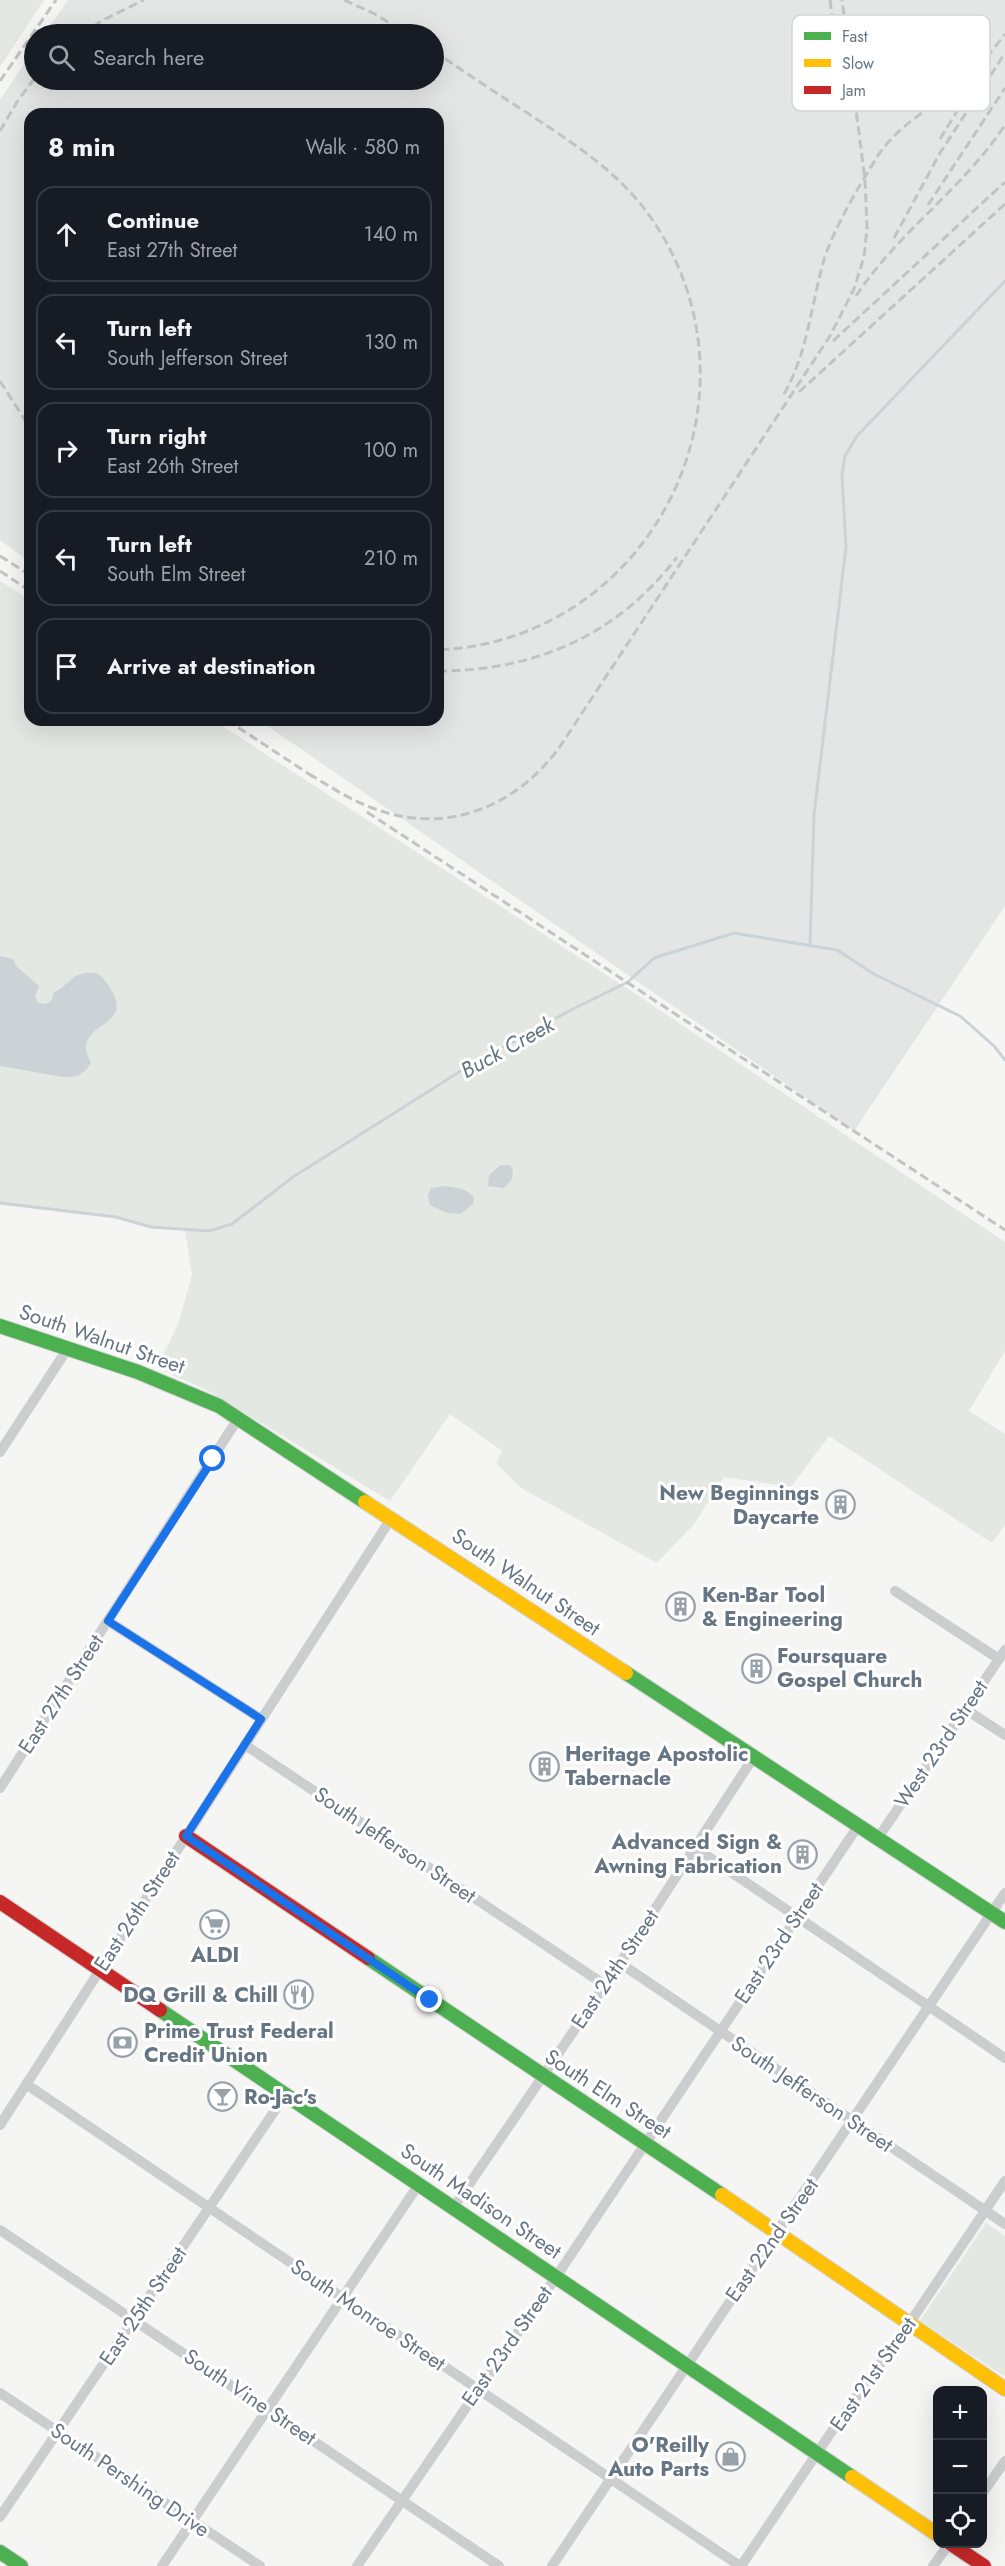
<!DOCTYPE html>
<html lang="en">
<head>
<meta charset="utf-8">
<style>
	:root { --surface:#171b24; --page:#20242c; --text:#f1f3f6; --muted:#9ea1a6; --line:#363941 }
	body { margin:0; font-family:Jost,sans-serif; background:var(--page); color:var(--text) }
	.controls { position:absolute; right:18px; bottom:18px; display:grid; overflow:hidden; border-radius:12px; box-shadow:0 6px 24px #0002 }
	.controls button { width:54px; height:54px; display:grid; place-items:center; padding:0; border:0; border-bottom:2px solid var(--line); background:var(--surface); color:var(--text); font:30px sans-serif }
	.stop { position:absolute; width:18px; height:18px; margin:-14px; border:4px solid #1a73e8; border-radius:50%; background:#fff }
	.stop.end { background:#1a73e8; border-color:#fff; box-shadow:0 2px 6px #0008 }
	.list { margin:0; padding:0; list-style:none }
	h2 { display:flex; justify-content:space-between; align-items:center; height:78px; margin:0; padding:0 24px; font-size:26px }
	h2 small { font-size:20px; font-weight:400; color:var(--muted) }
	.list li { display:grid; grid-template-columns:39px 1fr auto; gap:18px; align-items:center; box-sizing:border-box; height:96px; margin:0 12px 12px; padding:0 12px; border:2px solid var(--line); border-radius:18px }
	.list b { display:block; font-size:22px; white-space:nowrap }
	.list p { margin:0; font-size:20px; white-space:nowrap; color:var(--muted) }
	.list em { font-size:20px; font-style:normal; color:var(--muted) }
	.icon { flex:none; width:33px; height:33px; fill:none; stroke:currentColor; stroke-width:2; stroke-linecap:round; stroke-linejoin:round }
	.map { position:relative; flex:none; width:1005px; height:2566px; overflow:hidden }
	.search { position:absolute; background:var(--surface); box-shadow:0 6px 24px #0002; left:24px; top:24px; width:420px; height:66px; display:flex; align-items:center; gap:15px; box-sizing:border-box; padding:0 21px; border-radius:33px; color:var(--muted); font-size:22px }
	.panel { position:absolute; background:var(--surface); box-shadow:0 6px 24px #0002; left:24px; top:108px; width:420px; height:618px; border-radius:18px }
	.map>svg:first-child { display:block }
	.built { fill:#e4e5e5 }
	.green { fill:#e4e8e2 }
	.water { fill:#cbd3d6 }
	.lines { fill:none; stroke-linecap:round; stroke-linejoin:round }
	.stream { stroke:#cbd3d6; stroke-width:3 }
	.fast-casing { stroke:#d1d2d3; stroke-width:16 }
	.slow-casing { stroke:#d1d2d3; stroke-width:16 }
	.jam-casing { stroke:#d1d2d3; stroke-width:16 }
	.street { stroke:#cbcdce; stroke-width:10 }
	.fast { stroke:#4caf50; stroke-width:14 }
	.slow { stroke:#ffc107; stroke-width:14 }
	.jam { stroke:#c62828; stroke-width:14 }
	.rail { stroke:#c2c3c4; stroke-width:3; stroke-dasharray:9 4.5; stroke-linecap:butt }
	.route { stroke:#1a73e8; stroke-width:8 }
	.labels { text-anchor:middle; stroke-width:6; stroke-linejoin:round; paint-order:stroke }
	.street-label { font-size:21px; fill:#667584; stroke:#fff }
	.poi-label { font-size:21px; font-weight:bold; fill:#667584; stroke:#fff; text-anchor:start }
	.water-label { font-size:22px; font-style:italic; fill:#627780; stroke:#fff }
	.key { fill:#fff; stroke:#d1d6da; stroke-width:1.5 }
	.key-label { font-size:16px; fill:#667584 }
</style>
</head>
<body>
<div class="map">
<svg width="1005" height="2566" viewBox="0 0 1005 2566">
	<rect width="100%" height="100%" fill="#f5f5f4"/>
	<!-- built -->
	<path class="built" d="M68 0H1005V906L854 1131 259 720H438V114H30V562L0 540V100L34 49V80H434V34H44Z"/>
	<!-- green -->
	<g class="green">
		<path d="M0 0H44L0 67Z"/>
		<path d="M0 581 30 600V720H213L639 996 1005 1242V1351L969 1411 1005 1434V1525L992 1543 829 1436 791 1487 724 1477 695 1523 657 1563 521 1488 496 1463 502 1451 450 1414 390 1501 207 1390 157 1368 179 1322 192 1274 185 1230 151 1227 116 1217 0 1203Z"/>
		<path d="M986 2223 1005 2236V2377L920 2321Z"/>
	</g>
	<!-- water -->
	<g class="water">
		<path d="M0 956 13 959 17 967 39 986 35 996 38 1003 46 1004 51 1001 54 992C64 989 70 977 80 974 88 972 96 971 102 977 141 1024 91 1019 86 1045 85 1051 89 1058 91 1063 84 1074 77 1078 63 1077L0 1066Z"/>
		<path d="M501 1165H510L513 1170 512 1179 504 1188 488 1186 489 1175Z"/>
		<path d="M447 1186C459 1189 464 1187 474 1197L473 1204 461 1214 447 1213 430 1205 428 1196 431 1188Z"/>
	</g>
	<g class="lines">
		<!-- stream -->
		<g class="stream">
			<path d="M810 946 814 815 846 547 842 475 845 456 857 436 1005 281"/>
			<path d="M0 1203 116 1217 151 1227 209 1231 232 1224 293 1177 467 1067 571 1010 628 982 654 958 734 933 837 950 874 974 960 1016 994 1046 1005 1060"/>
		</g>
		<defs>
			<g id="fast">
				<path d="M0 1326 138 1372 219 1406 365 1502"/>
				<path d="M626 1673 1005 1922"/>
				<path d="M368 1958 722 2195"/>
				<path d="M160 2010 852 2477"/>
				<path d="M0 2552 21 2566"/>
			</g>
			<g id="slow">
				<path d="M365 1502 626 1673"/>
				<path d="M722 2195 1005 2389"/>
				<path d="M852 2477 938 2535"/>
			</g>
			<g id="jam">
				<path d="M186 1836 368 1958"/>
				<path d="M0 1902 160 2010"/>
				<path d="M951 2544 984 2566"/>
			</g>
		</defs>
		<!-- fast casing -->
		<use href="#fast" class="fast-casing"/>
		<!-- slow casing -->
		<use href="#slow" class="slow-casing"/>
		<!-- jam casing -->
		<use href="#jam" class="jam-casing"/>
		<!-- street -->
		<g class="street">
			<path d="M0 1452 68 1348"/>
			<path d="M895 1591 999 1659"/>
			<path d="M108 1621 261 1719"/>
			<path d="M965 1709 1005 1735"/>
			<path d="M245 1745 605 1985"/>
			<path d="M0 1788 239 1417"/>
			<path d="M878 1838 1005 1650"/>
			<path d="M694 1847 1005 2058"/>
			<path d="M620 1963 1005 2224"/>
			<path d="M26 2084 740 2566"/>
			<path d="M0 2125 392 1517"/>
			<path d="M453 2208 620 1963 753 1758"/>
			<path d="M0 2230 499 2566"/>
			<path d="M0 2393 260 2566"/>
			<path d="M982 2494 1005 2461"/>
			<path d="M0 2517 286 2094"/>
			<path d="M162 2566 419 2184"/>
			<path d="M357 2566 556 2277 858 1826"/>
			<path d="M552 2566 1005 1893"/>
			<path d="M741 2566 832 2431 909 2324 1005 2181"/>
			<path d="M933 2566 949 2544"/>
		</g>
		<!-- fast -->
		<use href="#fast" class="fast"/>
		<!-- slow -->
		<use href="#slow" class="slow"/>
		<!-- jam -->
		<use href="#jam" class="jam"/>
		<!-- rail -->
		<g class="rail">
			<path d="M344 0 373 13 408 34"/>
			<path d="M830 0 837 55 848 103"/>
			<path d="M82 34 103 20 144 0"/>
			<path d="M434 51C466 73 499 95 532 116 576 145 618 172 649 215 775 392 655 640 438 650"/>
			<path d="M0 81 56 0"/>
			<path d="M0 131 17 102 34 79"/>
			<path d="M940 139 984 67"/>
			<path d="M928 205 1005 88"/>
			<path d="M894 238 940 153 1005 53"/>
			<path d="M856 296C899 231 962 190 1005 125"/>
			<path d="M833 341 1005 182"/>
			<path d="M0 381 30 428"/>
			<path d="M799 392 1005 204"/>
			<path d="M784 394C807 354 811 307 823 263 833 229 858 188 877 157 895 129 923 113 948 93 969 75 989 56 1005 34"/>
			<path d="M0 556 30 575"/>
			<path d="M0 571 30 591"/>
			<path d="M438 671C535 671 618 635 677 557"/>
			<path d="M227 720 315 778"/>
			<path d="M309 774C331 787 353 802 378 810 449 835 519 805 561 745L830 336 854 289 864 257 867 228 865 180 842 0"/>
			<path d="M367 812 1005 1230"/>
		</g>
	</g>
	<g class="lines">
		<!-- route -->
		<path class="route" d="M213 1459 108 1621 261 1719 186 1836 430 2000"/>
	</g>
	<!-- icons -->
	<defs>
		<symbol id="building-ring" viewBox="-11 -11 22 22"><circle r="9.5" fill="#fff" stroke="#98a2ab" stroke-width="1.5"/><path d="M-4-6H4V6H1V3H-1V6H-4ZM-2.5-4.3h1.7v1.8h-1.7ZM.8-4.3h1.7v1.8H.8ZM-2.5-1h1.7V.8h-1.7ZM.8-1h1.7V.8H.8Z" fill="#98a2ab"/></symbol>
		<symbol id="supermarket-ring" viewBox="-11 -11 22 22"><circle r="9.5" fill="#fff" stroke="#98a2ab" stroke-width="1.5"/><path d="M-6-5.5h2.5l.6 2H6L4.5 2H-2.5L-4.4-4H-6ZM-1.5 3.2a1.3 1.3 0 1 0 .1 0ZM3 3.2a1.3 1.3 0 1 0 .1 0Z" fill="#98a2ab"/></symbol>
		<symbol id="restaurant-ring" viewBox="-11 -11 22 22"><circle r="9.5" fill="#fff" stroke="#98a2ab" stroke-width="1.5"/><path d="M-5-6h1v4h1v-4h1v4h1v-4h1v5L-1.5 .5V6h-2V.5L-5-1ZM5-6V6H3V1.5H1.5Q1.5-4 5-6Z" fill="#98a2ab"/></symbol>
		<symbol id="bank-ring" viewBox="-11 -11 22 22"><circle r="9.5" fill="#fff" stroke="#98a2ab" stroke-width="1.5"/><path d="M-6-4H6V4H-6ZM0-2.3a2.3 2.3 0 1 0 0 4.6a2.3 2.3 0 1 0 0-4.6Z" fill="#98a2ab"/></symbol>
		<symbol id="bar-ring" viewBox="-11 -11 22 22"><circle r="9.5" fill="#fff" stroke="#98a2ab" stroke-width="1.5"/><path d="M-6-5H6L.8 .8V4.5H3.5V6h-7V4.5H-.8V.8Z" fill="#98a2ab"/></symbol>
		<symbol id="shop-ring" viewBox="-11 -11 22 22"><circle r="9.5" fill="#fff" stroke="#98a2ab" stroke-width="1.5"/><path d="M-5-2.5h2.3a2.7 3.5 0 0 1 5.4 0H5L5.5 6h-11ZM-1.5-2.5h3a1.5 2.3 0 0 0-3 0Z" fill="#98a2ab"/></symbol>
	</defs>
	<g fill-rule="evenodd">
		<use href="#building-ring" x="824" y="1488" width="33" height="33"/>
		<use href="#building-ring" x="664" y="1590" width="33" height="33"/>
		<use href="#building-ring" x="740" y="1652" width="33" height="33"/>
		<use href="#building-ring" x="528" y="1750" width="33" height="33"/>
		<use href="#building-ring" x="786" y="1838" width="33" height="33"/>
		<use href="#supermarket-ring" x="198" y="1908" width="33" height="33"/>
		<use href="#restaurant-ring" x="282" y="1978" width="33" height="33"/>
		<use href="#bank-ring" x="106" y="2026" width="33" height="33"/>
		<use href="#bar-ring" x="206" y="2080" width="33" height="33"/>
		<use href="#shop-ring" x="714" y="2440" width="33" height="33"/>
	</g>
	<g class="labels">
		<!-- street labels -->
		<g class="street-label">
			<text transform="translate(102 1339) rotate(19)" y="7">South Walnut Street</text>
			<text transform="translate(526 1582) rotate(34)" y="7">South Walnut Street</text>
			<text transform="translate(61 1694) rotate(-57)" y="7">East 27th Street</text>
			<text transform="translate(941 1744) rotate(-56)" y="7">West 23rd Street</text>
			<text transform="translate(395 1845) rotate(34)" y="7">South Jefferson Street</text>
			<text transform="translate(137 1911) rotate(-57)" y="7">East 26th Street</text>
			<text transform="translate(779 1943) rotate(-56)" y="7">East 23rd Street</text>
			<text transform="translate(615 1969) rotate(-56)" y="7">East 24th Street</text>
			<text transform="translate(608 2094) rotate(33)" y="7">South Elm Street</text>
			<text transform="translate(812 2094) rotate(34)" y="7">South Jefferson Street</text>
			<text transform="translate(481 2201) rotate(34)" y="7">South Madison Street</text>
			<text transform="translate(772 2240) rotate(-55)" y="7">East 22nd Street</text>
			<text transform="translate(143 2306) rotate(-56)" y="7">East 25th Street</text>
			<text transform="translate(368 2315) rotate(34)" y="7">South Monroe Street</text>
			<text transform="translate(507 2346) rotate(-55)" y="7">East 23rd Street</text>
			<text transform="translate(873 2374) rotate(-55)" y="7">East 21st Street</text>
			<text transform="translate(250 2397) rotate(34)" y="7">South Vine Street</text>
			<text transform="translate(130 2480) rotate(34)" y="7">South Pershing Drive</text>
		</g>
		<!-- poi labels -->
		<g class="poi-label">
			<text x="819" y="1500" text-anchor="end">New Beginnings<tspan x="819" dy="24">Daycarte</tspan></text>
			<text x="702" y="1602">Ken-Bar Tool<tspan x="702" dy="24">&amp; Engineering</tspan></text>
			<text x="777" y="1663">Foursquare<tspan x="777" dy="24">Gospel Church</tspan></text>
			<text x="565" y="1761">Heritage Apostolic<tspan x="565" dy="24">Tabernacle</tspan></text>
			<text x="782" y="1849" text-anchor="end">Advanced Sign &amp;<tspan x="782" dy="24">Awning Fabrication</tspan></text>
			<text x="215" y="1962" text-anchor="middle">ALDI</text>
			<text x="278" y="2002" text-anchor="end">DQ Grill &amp; Chill</text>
			<text x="144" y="2038">Prime Trust Federal<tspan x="144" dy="24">Credit Union</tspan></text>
			<text x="244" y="2104">Ro-Jac's</text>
			<text x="709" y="2452" text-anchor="end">O'Reilly<tspan x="709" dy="24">Auto Parts</tspan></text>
		</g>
		<!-- water labels -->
		<g class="water-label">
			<text transform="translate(507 1047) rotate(-29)" y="8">Buck Creek</text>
		</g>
	</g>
	<!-- legend -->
	<rect x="792" y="15" width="198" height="96" rx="9" class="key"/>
	<rect x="804" y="32" width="27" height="8" fill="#4caf50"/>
	<rect x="804" y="59" width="27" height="8" fill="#ffc107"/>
	<rect x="804" y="86" width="27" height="8" fill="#c62828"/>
	<g class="key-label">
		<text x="842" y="42">Fast</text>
		<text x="842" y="69">Slow</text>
		<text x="842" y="96">Jam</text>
	</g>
</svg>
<div class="controls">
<button>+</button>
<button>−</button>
<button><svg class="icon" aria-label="locate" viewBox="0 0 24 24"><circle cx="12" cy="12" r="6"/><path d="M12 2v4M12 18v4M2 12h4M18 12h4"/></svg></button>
</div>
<div class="stop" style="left:213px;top:1459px"></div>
<div class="stop end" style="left:430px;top:2000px"></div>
<div class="search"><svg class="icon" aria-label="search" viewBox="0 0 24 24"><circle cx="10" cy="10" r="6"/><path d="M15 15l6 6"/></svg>Search here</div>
<section class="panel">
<h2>8 min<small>Walk · 580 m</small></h2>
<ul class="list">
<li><svg class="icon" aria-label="ahead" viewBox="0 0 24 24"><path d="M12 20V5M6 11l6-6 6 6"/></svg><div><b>Continue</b><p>East 27th Street</p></div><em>140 m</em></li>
<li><svg class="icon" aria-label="left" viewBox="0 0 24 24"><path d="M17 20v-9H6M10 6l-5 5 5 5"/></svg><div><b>Turn left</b><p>South Jefferson Street</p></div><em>130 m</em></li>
<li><svg class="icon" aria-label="right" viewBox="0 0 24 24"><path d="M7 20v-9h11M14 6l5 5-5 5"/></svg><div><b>Turn right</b><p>East 26th Street</p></div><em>100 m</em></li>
<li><svg class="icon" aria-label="left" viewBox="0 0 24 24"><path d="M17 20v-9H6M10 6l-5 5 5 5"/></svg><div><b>Turn left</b><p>South Elm Street</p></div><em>210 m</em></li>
<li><svg class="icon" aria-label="arrive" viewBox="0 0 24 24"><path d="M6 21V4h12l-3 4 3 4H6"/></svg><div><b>Arrive at destination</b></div></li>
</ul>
</section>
</div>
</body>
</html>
